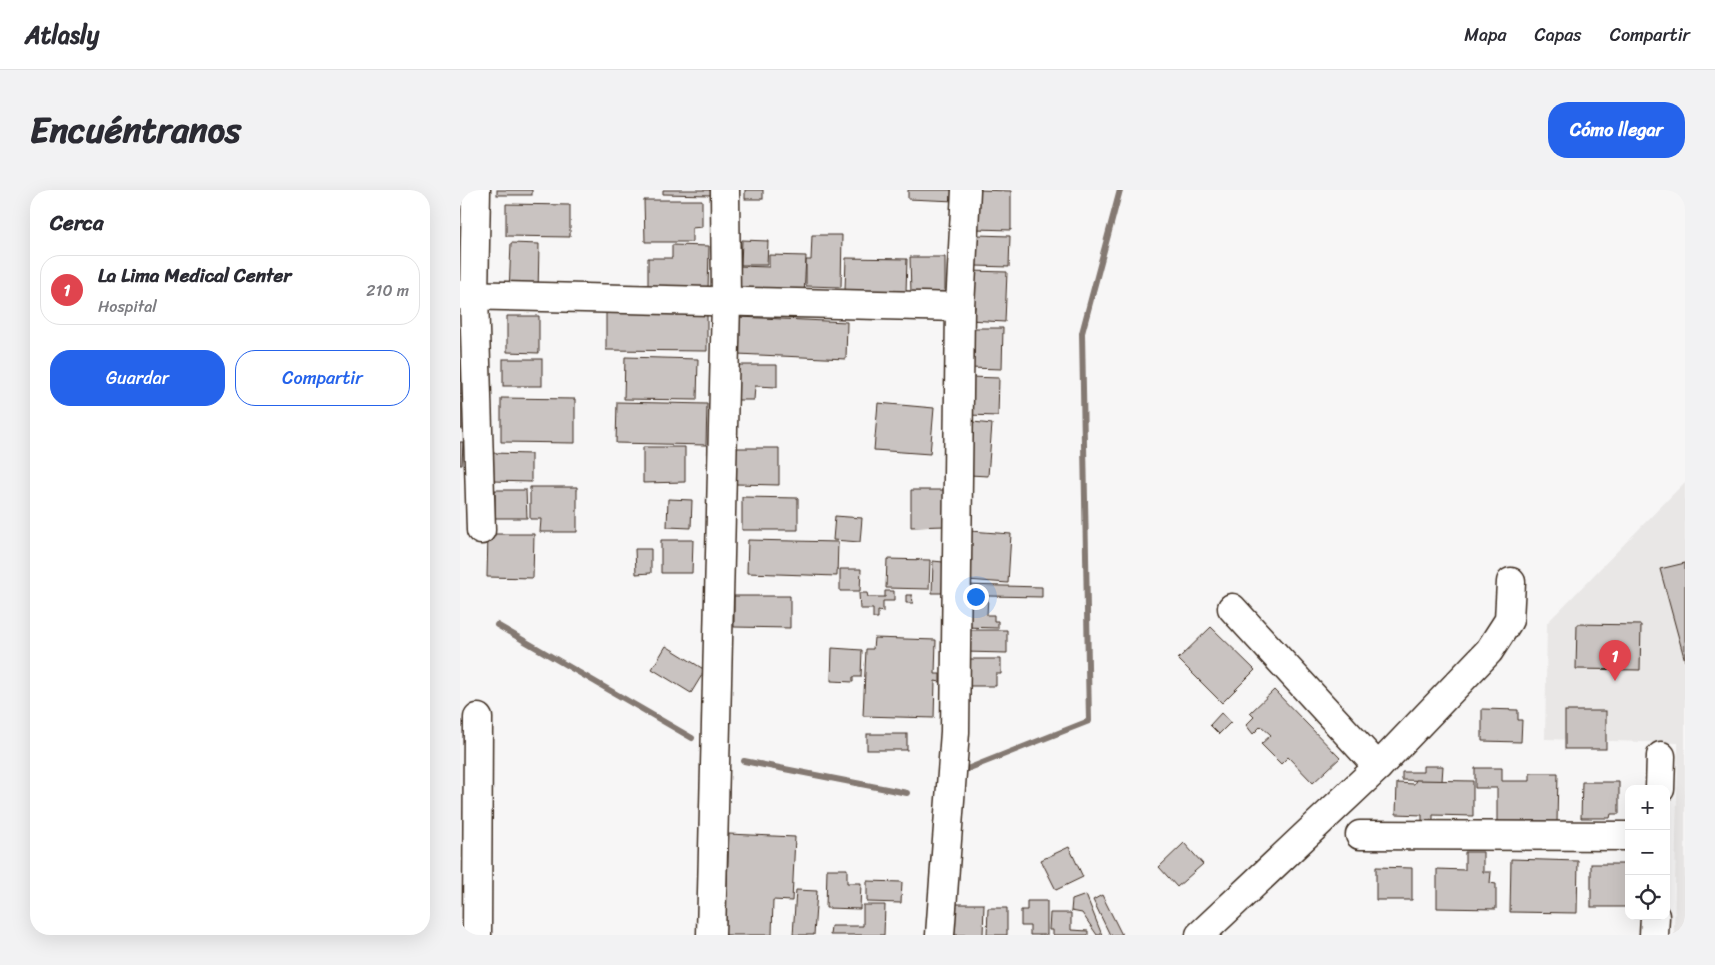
<!DOCTYPE html>
<html lang="es">
<head>
<meta charset="utf-8">
<style>
	:root { --surface:#fff; --page:#f2f2f3; --text:#2b2b33; --muted:#7c7c81; --line:#e1e1e2; --accent:#2563eb }
	body { margin:0; font-family:Sriracha,sans-serif; background:var(--page); color:var(--text) }
	.controls { position:absolute; right:15px; bottom:15px; display:grid; overflow:hidden; border-radius:10px; box-shadow:0 5px 20px #0002 }
	.controls button { width:45px; height:45px; display:grid; place-items:center; padding:0; border:0; border-bottom:1px solid var(--line); background:var(--surface); color:var(--text); font:25px sans-serif }
	.you { position:absolute; left:515px; top:406px; width:18px; height:18px; margin:-12px; border:4px solid #fff; border-radius:50%; background:#1a73e8; box-shadow:0 0 0 8px #1a73e833 }
	.badge { display:grid; place-items:center; width:32px; height:32px; border-radius:50%; background:var(--accent); color:#fff; font-size:16px; font-weight:700 }
	.pin { position:absolute; translate:-50% -41px; filter:drop-shadow(0 1px 2px #0008) }
	.pin::after { content:''; position:absolute; top:26px; width:18px; height:15px; background:inherit; clip-path:polygon(0 0,100% 0,50% 100%) }
	.list { margin:0; padding:0; list-style:none }
	h2 { display:flex; justify-content:space-between; align-items:center; height:65px; margin:0; padding:0 20px; font-size:21px }
	h2 small { font-size:16px; font-weight:400; color:var(--muted) }
	.list li { display:grid; grid-template-columns:32px 1fr auto; gap:15px; align-items:center; box-sizing:border-box; height:70px; margin:0 10px 10px; padding:0 10px; border:1px solid var(--line); border-radius:20px }
	.list b { display:block; font-size:19px; white-space:nowrap }
	.list p { margin:0; font-size:16px; white-space:nowrap; color:var(--muted) }
	.list em { font-size:16px; font-style:normal; color:var(--muted) }
	.actions { display:flex; gap:10px; padding:15px 20px }
	.actions a { flex:1; padding:11px 0; border:1px solid var(--accent); border-radius:20px; text-align:center; font-size:18px; color:var(--accent) }
	.actions .main { background:var(--accent); color:#fff }
	.icon { flex:none; width:28px; height:28px; fill:none; stroke:currentColor; stroke-width:2; stroke-linecap:round; stroke-linejoin:round }
	.map { position:relative; flex:none; width:1225px; height:745px; overflow:hidden; border-radius:20px }
	header { display:flex; align-items:center; gap:30px; box-sizing:border-box; height:70px; padding:0 25px; background:var(--surface); border-bottom:1px solid var(--line) }
	header strong { font-size:24px }
	nav { display:flex; gap:28px; margin-inline-start:auto; font-size:18px }
	.intro { display:flex; align-items:center; justify-content:space-between; box-sizing:border-box; height:120px; padding:0 30px }
	h1 { margin:0; font-size:35px }
	.button { padding:12px 22px; border-radius:20px; background:var(--accent); color:#fff; font-size:18px; font-weight:700 }
	main { display:flex; gap:30px; padding:0 30px }
	aside { flex:1; background:var(--surface); border-radius:20px; box-shadow:0 5px 20px #0002 }
	.map>svg:first-child { display:block }
	.built { fill:#e9e7e6 }
	.lines { fill:none; stroke-linecap:round; stroke-linejoin:round }
	.stream { stroke:#847972; stroke-width:6 }
	.building { fill:#c9c3c1; stroke:#3b2a1e }
	.minor-casing { stroke:#3b2a1e; stroke-width:31 }
	.minor { stroke:#fff; stroke-width:28 }
</style>
</head>
<body>
<header>
<strong>Atlasly</strong>
<nav><a>Mapa</a><a>Capas</a><a>Compartir</a></nav>
</header>
<div class="intro"><h1>Encuéntranos</h1><a class="button">Cómo llegar</a></div>
<main>
<aside>
<h2>Cerca<small></small></h2>
<ul class="list">
<li><span class="badge" style="background:#e0444e">1</span><div><b>La Lima Medical Center</b><p>Hospital</p></div><em>210 m</em></li>
</ul>
<div class="actions"><a class="main">Guardar</a><a>Compartir</a></div>
</aside>
<div class="map">
<svg width="1225" height="745" viewBox="0 0 1225 745">
	<rect width="100%" height="100%" fill="#f7f6f6"/>
	<filter id="ink" filterUnits="userSpaceOnUse"><feTurbulence type="fractalNoise" baseFrequency=".02" numOctaves="2"/><feDisplacementMap in="SourceGraphic" scale="10" xChannelSelector="R" yChannelSelector="G"/><feConvolveMatrix kernelMatrix="1 2 1 2 8 2 1 2 1" color-interpolation-filters="sRGB"/></filter>
	<g filter="url(#ink)">
		<!-- built -->
		<path class="built" d="M1225 292V745H1214L1218 553 1085 549 1087 433Z"/>
		<g class="lines">
			<!-- stream -->
			<g class="stream">
				<path d="M37 435 232 548"/>
				<path d="M284 571 447 603"/>
				<path d="M502 581 629 531 622 143 660 0"/>
			</g>
		</g>
		<!-- building -->
		<g class="building">
			<rect x="37" y="0" width="35" height="5"/>
			<path d="M203 0H251V5L203 4Z"/>
			<rect x="285" y="0" width="18" height="9"/>
			<path d="M448 0H496L495 11 448 9Z"/>
			<path d="M517 0 551 1V40L516 39Z"/>
			<path d="M184 10H242V37L232 38V52H185Z"/>
			<path d="M46 14 110 15V47L46 46Z"/>
			<path d="M352 45H382L381 97 346 96V70H351Z"/>
			<path d="M517 45 550 46 549 77 516 76Z"/>
			<path d="M282 50 308 51 307 75H281Z"/>
			<path d="M51 53 79 54 78 105 49 104Z"/>
			<path d="M212 55 249 56 248 102 188 100V68H212Z"/>
			<path d="M309 65 346 66 344 106 277 104 278 76 309 77Z"/>
			<path d="M450 67H485V104H451Z"/>
			<path d="M386 68 447 69 446 102 385 100Z"/>
			<path d="M511 81 547 82 545 132 509 130Z"/>
			<path d="M146 120 247 121V161L146 160Z"/>
			<path d="M47 126H79V163L47 162Z"/>
			<path d="M279 127 387 132 386 169 277 164Z"/>
			<path d="M509 138H543L542 179 509 178Z"/>
			<path d="M165 167 238 169 237 210 164 209Z"/>
			<rect x="43" y="169" width="39" height="27"/>
			<rect x="0" y="170" width="2" height="35"/>
			<path d="M274 175H317V197L295 196 294 210H274Z"/>
			<path d="M509 187 539 188 538 226 508 225Z"/>
			<rect x="0" y="207" width="2" height="32"/>
			<path d="M41 208 115 209V253L41 252Z"/>
			<path d="M157 212 247 214 246 255 156 253Z"/>
			<path d="M418 213 474 218 470 264 414 260Z"/>
			<path d="M513 232 532 234 528 286 509 285Z"/>
			<path d="M0 252H3L2 275H0Z"/>
			<path d="M183 257H225V292L183 293Z"/>
			<path d="M276 258H319V295L275 294Z"/>
			<path d="M32 263 71 264V292L32 291Z"/>
			<path d="M70 297H117V342H80L81 329H70Z"/>
			<path d="M35 300H66L67 328H35Z"/>
			<path d="M451 300H484L485 336 451 337Z"/>
			<path d="M282 307 338 308V340H282Z"/>
			<path d="M208 309 232 310 231 338 207 337Z"/>
			<path d="M375 326 402 328 400 352 373 350Z"/>
			<path d="M510 341 551 344 548 393 507 390Z"/>
			<path d="M28 344H74L73 388 27 387Z"/>
			<path d="M201 350H233L232 383H201Z"/>
			<path d="M288 350 378 352 377 386 287 383Z"/>
			<path d="M175 359H191V383L176 384Z"/>
			<path d="M427 369 470 370 469 399 426 398Z"/>
			<path d="M473 371 483 372 482 403H472Z"/>
			<path d="M1225 373V471L1200 379Z"/>
			<path d="M380 379H401L400 401H380Z"/>
			<path d="M505 395 582 397V407L528 406 527 425H534V431H538V438L504 437Z"/>
			<path d="M425 401H434V411H423V422L418 421V428H413V419H400L399 403H407L408 407H425Z"/>
			<path d="M446 405H452L453 413H446Z"/>
			<path d="M274 406H330V438L274 437Z"/>
			<path d="M1117 434 1181 435 1180 480 1116 479Z"/>
			<path d="M751 437 795 480 762 513 718 469Z"/>
			<path d="M505 440H547V463L504 462Z"/>
			<path d="M414 448 476 450 475 484H480V492L475 491 474 528 403 526 406 459H413Z"/>
			<path d="M206 456 245 480 231 503 192 479Z"/>
			<path d="M372 458 402 460 401 487H393V492L371 491Z"/>
			<path d="M505 469H541V484H536V496H505Z"/>
			<path d="M814 500 880 568 853 593 828 567 821 574 801 554 811 545 801 536 793 544 786 535 794 527 790 523Z"/>
			<path d="M1022 519 1058 520V530H1062L1061 552 1022 551Z"/>
			<rect x="1105" y="521" width="41" height="38"/>
			<path d="M761 523 771 532 759 544 750 535Z"/>
			<rect x="407" y="544" width="40" height="16"/>
			<path d="M963 576H983L982 591 942 590V582H963Z"/>
			<path d="M1015 578H1042V591H1070V583H1098L1097 633 1037 632V598H1015Z"/>
			<path d="M956 590 1013 591V626L973 625V632L962 631V625L936 624 937 593 954 594Z"/>
			<path d="M1122 592H1159V624H1151L1150 628H1121Z"/>
			<path d="M269 644 335 647 332 711 313 710 312 745H265Z"/>
			<path d="M724 653 743 674 717 697 699 677Z"/>
			<path d="M609 657 623 687 596 700 581 670Z"/>
			<path d="M1005 662H1023V682H1031L1030 693 1036 694V719L977 718V679L1005 680Z"/>
			<path d="M1051 669 1118 671 1117 723 1050 722Z"/>
			<rect x="1131" y="674" width="38" height="43"/>
			<path d="M916 677 952 678V710H916Z"/>
			<path d="M367 679H387V693H401L400 719 366 718Z"/>
			<path d="M407 691 442 692 441 713 407 712Z"/>
			<path d="M336 700 357 701 354 745H333Z"/>
			<path d="M626 705 642 745H637L622 723 611 721 612 710Z"/>
			<path d="M642 705 662 745H650L633 710Z"/>
			<path d="M567 711H587V745H570V736H561V720H567Z"/>
			<path d="M491 714H524L523 745H490Z"/>
			<path d="M403 715H425L424 745H370L371 736H403Z"/>
			<path d="M528 718H547V745H527Z"/>
			<path d="M590 723H611V740L628 741V745H593V740H589Z"/>
		</g>
		<g class="lines">
			<defs>
				<g id="minor">
					<path d="M16 0 14 106 21 340"/>
					<path d="M0 105 500 117"/>
					<path d="M772 418 918 577"/>
					<path d="M1200 599 1201 566"/>
					<path d="M900 645 1169 646"/>
					<path d="M17 745 18 528"/>
					<path d="M251 745 266 112 265 0"/>
					<path d="M480 745 495 542 500 117 506 0"/>
					<path d="M740 745 918 577 1029 461 1049 430 1051 392"/>
					<path d="M1194 745 1195 726"/>
				</g>
			</defs>
			<!-- minor casing -->
			<use href="#minor" class="minor-casing"/>
			<!-- minor -->
			<use href="#minor" class="minor"/>
		</g>
	</g>
</svg>
<div class="controls">
<button>+</button>
<button>−</button>
<button><svg class="icon" aria-label="locate" viewBox="0 0 24 24"><circle cx="12" cy="12" r="6"/><path d="M12 2v4M12 18v4M2 12h4M18 12h4"/></svg></button>
</div>
<div class="you"></div>
<div class="pin badge" style="left:1155px;top:491px;background:#e0444e">1</div>
</div>
</main>
</body>
</html>
